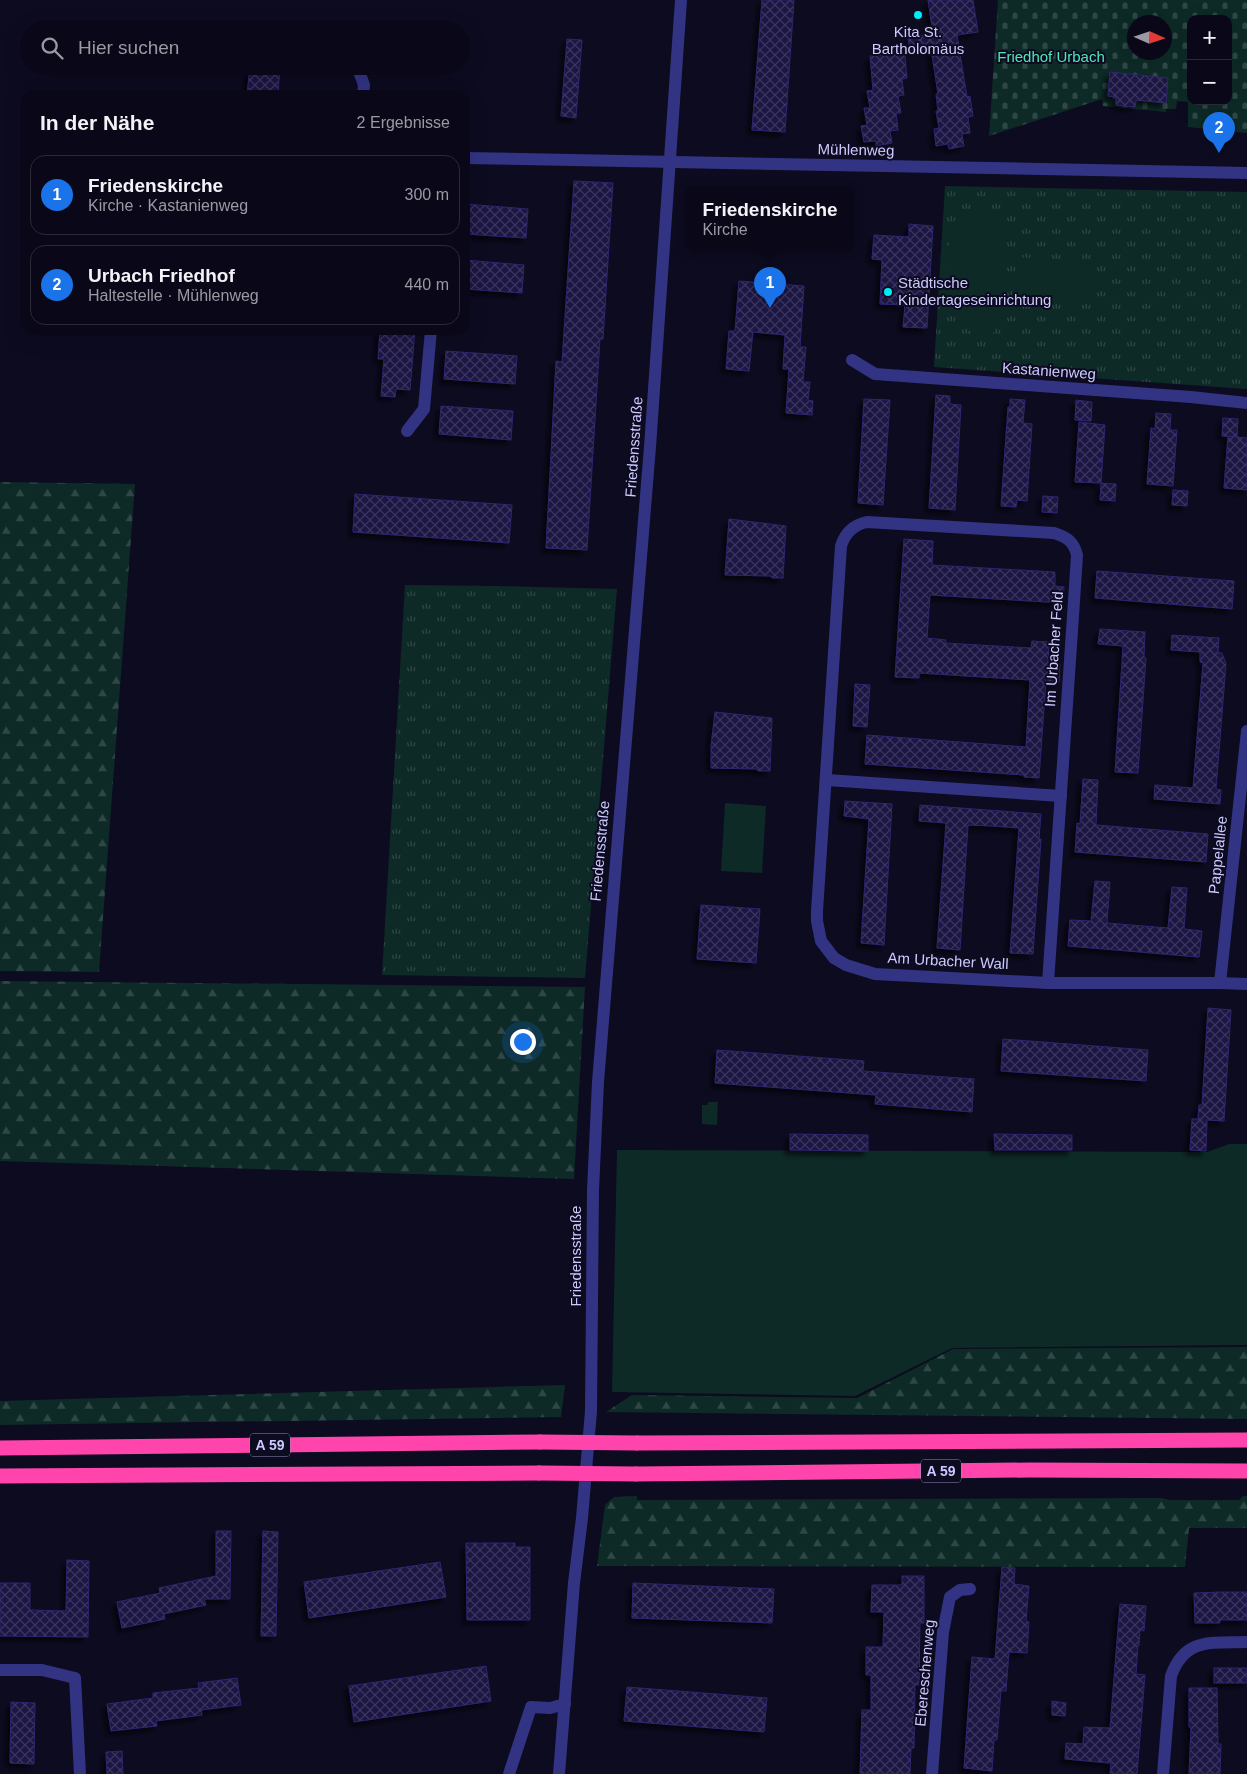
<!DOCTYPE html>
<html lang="de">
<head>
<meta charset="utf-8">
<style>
	:root { --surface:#0a0818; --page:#181625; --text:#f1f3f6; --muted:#999aa2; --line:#2a2937; --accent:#1a73e8 }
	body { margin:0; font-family:Arial,sans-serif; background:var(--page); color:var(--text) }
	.controls { position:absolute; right:15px; top:15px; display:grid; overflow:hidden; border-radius:10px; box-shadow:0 5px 20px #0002 }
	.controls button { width:45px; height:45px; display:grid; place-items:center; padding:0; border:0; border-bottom:1px solid var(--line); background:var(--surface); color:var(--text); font:25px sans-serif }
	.compass { position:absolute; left:1127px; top:15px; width:45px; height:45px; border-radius:50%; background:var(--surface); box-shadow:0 5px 20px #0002; rotate:93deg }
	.you { position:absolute; left:522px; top:1041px; width:18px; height:18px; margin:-12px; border:4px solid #fff; border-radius:50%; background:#1a73e8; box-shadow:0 0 0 8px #1a73e833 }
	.badge { display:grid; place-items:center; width:32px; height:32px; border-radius:50%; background:var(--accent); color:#fff; font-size:16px; font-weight:700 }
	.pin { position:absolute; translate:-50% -41px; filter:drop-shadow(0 1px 2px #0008) }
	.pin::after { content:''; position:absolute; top:26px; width:18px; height:15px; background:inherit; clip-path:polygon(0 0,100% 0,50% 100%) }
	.popup { position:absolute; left:685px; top:186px; width:170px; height:65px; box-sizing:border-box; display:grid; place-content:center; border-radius:10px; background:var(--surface); filter:drop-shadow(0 1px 4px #0005); font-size:16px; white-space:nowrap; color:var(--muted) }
	.popup b { font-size:19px; color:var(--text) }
	.popup::after { content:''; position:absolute; left:50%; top:100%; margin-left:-10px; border:10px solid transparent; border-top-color:var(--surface) }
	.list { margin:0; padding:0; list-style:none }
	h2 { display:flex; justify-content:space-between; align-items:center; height:65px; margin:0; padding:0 20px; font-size:21px }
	h2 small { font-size:16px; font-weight:400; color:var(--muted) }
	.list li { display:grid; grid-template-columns:32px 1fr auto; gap:15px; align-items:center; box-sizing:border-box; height:80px; margin:0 10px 10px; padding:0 10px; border:1px solid var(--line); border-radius:15px }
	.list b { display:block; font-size:19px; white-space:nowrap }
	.list p { margin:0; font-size:16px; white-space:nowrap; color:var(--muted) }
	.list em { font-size:16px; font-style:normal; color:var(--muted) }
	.icon { flex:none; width:28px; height:28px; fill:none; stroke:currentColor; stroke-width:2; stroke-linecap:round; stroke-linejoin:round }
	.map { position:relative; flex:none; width:1247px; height:1774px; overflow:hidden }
	.search { position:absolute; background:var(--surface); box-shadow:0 5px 20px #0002; left:20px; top:20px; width:450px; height:55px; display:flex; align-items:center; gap:12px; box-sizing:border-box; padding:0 18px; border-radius:28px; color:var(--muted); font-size:19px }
	.panel { position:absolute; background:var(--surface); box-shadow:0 5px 20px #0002; left:20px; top:90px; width:450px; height:245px; border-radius:15px }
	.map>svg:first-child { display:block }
	.grass { fill:url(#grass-tufts) }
	.forest { fill:url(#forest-firs) }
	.cemetery { fill:url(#cemetery-stones); fill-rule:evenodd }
	.park { fill:#0d2a27 }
	.building { fill:url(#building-cross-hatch); stroke:#2f2570; filter:url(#shadow) }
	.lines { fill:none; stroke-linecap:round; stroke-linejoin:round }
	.minor { stroke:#323483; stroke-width:12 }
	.motorway { stroke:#ff44ab; stroke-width:15 }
	.motorway-bridge { stroke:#ff44ab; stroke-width:15 }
	.poi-dot { fill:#00edf4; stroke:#0d0b20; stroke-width:2 }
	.labels { text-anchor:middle; stroke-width:4; stroke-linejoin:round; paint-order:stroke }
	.shield { fill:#0d0b20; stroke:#9390bc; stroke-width:1 }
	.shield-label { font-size:14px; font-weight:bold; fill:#ccc9ff }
	.poi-label { font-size:15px; fill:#ccc9ff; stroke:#0d0b20 }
	.park-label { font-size:15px; fill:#4ce8b6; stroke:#0d0b20 }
	.street-label { font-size:15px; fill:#ccc9ff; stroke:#0d0b20 }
</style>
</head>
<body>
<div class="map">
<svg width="1247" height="1774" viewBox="0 0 1247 1774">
	<defs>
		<pattern id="grass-tufts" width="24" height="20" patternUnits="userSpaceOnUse" patternTransform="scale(1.25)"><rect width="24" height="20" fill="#0d2a27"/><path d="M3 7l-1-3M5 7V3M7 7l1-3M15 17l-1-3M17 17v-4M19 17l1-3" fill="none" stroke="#2f4847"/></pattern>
		<pattern id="forest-firs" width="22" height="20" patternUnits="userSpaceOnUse" patternTransform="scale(1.25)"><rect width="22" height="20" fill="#0d2a27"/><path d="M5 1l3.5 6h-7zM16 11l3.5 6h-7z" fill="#2f4847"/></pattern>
		<pattern id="cemetery-stones" width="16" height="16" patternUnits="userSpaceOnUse" patternTransform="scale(1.25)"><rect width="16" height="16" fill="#0d2a27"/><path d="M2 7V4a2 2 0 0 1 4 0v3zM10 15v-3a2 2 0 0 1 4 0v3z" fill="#2f4847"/></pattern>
		<pattern id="building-cross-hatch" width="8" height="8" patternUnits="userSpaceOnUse" patternTransform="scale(1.25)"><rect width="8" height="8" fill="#1b1542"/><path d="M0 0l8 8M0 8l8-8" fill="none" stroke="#3b365e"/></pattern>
		<filter id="shadow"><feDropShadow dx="-4.5" dy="4.5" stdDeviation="2.5" flood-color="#0009"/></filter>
	</defs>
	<rect width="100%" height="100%" fill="#0d0b20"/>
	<!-- grass -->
	<g class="grass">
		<path d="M945 186 1247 192V389L934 367Z"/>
		<path d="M405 585 497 586 617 589 585 978 382 975Z"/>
	</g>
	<!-- forest -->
	<g class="forest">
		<path d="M0 482 135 484 99 972 0 971Z"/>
		<path d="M0 981 585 987 574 1179 0 1161Z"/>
		<path d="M1247 1347V1419L606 1412 632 1395 857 1398 953 1349Z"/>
		<path d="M565 1385 561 1417 0 1425V1401Z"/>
		<path d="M637 1496V1500L1161 1498 1170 1500H1239L1243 1496H1247V1528H1189L1185 1567 597 1566 605 1505 614 1497Z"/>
	</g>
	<!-- cemetery -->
	<path class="cemetery" d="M998 0H1247V133L1188 127V102L1177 101 1176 109H1166V112L1103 106 1102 99 989 136ZM1191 19H1228V101H1191ZM1134 22H1164V52H1134Z"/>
	<!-- park -->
	<g class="park">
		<path d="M984 214 1004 216 1001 319 992 335C970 341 960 319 946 306L948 247C951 235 956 224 965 215Z"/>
		<path d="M1017 257 1094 263 1092 302 1014 296Z"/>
		<path d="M725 803 766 806 762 873 721 871Z"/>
		<path d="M708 1102H718L717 1125 702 1124V1105H707Z"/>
		<path d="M1229 1144H1247V1345L952 1348 855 1396 612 1392 617 1150 1207 1152Z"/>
	</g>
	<!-- building -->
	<g class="building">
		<path d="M762 0H794L785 132 752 130Z"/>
		<path d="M928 0H973L978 32 957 35 967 97 970 96 973 116 968 117 970 133 962 134 964 146 949 149 948 144 936 146 934 129 939 128 936 111H938L936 94H938L931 48 910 51 908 37 933 34Z"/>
		<path d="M567 39 582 40 576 118 561 116Z"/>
		<path d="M904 46 907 78 902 79 904 95 898 96 901 113H896L898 130 890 131 892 143 876 146V141L864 142 861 126 867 125 864 108H870L867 91 873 90 870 56 881 55 880 50Z"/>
		<path d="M250 66H280L278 95H247Z"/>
		<path d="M1110 72 1168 78 1166 103 1136 100 1135 107 1116 105V97L1108 96Z"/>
		<path d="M574 181 613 183 603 339H600L587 550 546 548 556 361 562 362Z"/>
		<path d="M465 204 528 209 526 238 465 234Z"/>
		<path d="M909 224 933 226 927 328 903 327 905 305 880 304 882 260 872 259 874 235 909 237Z"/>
		<path d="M465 260 524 265 522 293 465 289Z"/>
		<path d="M739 281 804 286 800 347H806L803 382H810L808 400 813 401 812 415 786 413 789 369H783L785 335 753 332 749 371 726 369 729 331H735Z"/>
		<path d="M380 330H415L410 390 396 389 395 397 381 396 384 359H378Z"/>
		<path d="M446 351 517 356 515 384 444 379Z"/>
		<path d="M936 395 950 396V404L961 405 955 510 929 508Z"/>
		<path d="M864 399 890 400 883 505 858 503Z"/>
		<path d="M1010 399 1025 400 1023 423 1032 424 1027 501 1017 500 1016 507 1001 506 1008 407H1010Z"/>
		<path d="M1076 400 1092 402 1091 421 1075 420Z"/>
		<path d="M441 406 513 411 511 440 439 434Z"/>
		<path d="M1156 413 1171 414 1170 430H1177L1173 486 1147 484 1151 428 1155 429Z"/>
		<path d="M1223 418 1238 419 1237 437 1222 436Z"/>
		<path d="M1079 422 1105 425 1101 483 1075 482Z"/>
		<path d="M1228 436 1247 438V490L1224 488Z"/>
		<path d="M1101 483 1116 484 1115 501 1100 500Z"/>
		<path d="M1173 490 1188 491 1187 506 1172 505Z"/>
		<path d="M355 494 512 505 509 543 353 532Z"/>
		<path d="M1043 496 1058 497 1057 513 1042 512Z"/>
		<path d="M729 519 786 526 783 578H772L771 576 725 575Z"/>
		<path d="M904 539 933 541 932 565 1055 572V586L1064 587 1063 603 930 595 927 638 946 640 945 643 1031 648 1032 641 1049 642 1048 663 1060 664 1059 682 1046 681 1039 778 1024 777V775L865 764 867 735 1026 747 1030 680 919 673V678L895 677Z"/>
		<path d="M1097 571 1234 581 1232 609 1095 598Z"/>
		<path d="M1100 629 1145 632 1144 658H1146L1138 773 1115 772 1123 646 1098 644Z"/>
		<path d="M1172 635 1219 638 1218 653H1222L1226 664 1216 789 1221 790 1220 804 1154 799 1155 785 1193 788 1203 663 1200 662V652L1171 650Z"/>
		<path d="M855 684 870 685 867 727 853 726Z"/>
		<path d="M715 712 772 718 770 771H758L757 769 711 768V746Z"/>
		<path d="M1083 779 1098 780 1096 825 1208 834 1206 862 1075 852 1077 823 1080 824Z"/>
		<path d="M845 801 892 804 884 945 861 943 869 819 844 816Z"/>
		<path d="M920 805 1041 814 1039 839H1041L1033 954 1010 953 1019 828 993 826 968 825 960 950 937 948 946 823 919 821Z"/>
		<path d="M1095 881 1110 882 1107 923 1168 928 1172 887 1187 888 1184 929 1202 931 1199 957 1068 946 1070 920 1091 921Z"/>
		<path d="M701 905 760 909 756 963 697 959Z"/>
		<path d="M1208 1008 1231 1010 1224 1121 1207 1120 1206 1151 1190 1150 1192 1119H1198L1199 1105H1202Z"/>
		<path d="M1003 1039 1148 1050 1146 1081 1001 1071Z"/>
		<path d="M717 1050 864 1061 863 1071 974 1079 972 1112 875 1104 876 1095 715 1083Z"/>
		<path d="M790 1134 868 1135V1151L790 1150Z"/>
		<path d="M994 1134 1072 1135V1150H995Z"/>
		<path d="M216 1531H231L230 1599H204L206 1605 164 1614 165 1619 122 1628 117 1602 160 1593 159 1588 216 1576Z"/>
		<path d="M263 1531 278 1532 276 1636H261Z"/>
		<path d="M466 1543H515V1547H530V1620H467Z"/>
		<path d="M67 1560 89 1561 88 1637 0 1636V1583H30V1610L66 1611Z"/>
		<path d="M440 1562 446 1597 309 1618 304 1582Z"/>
		<path d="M1002 1567 1015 1568 1014 1584 1029 1586 1026 1621 1029 1622 1027 1653 1009 1652 1006 1691H1001L997 1740H994L992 1771 964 1768 972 1657 995 1659Z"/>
		<path d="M902 1576H924V1623H920L919 1685H915L914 1748H911L910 1774H860L862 1710H871V1675H866V1647H883L884 1612H871L872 1585H902Z"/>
		<path d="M633 1583 774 1589 772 1623 632 1618Z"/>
		<path d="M1220 1592H1247V1620H1220V1623H1195L1194 1593Z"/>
		<path d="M1120 1604 1146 1606 1144 1631 1140 1630 1139 1646 1138 1645 1136 1674 1145 1675 1137 1774H1110L1111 1763H1109L1065 1759 1066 1743 1083 1744 1084 1727 1110 1728Z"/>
		<path d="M486 1666 491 1701 354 1722 349 1686Z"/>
		<rect x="1214" y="1668" width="33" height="15"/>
		<path d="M237 1678 241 1705 201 1710 202 1715 156 1721 157 1726 111 1731 107 1704 153 1698V1693L199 1688 198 1683Z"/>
		<path d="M627 1687 767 1698 764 1732 624 1721Z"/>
		<path d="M1189 1688H1217L1218 1744H1221L1220 1774H1189L1191 1727H1189Z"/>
		<path d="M1052 1701 1066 1703 1065 1716 1052 1715Z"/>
		<path d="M11 1702 35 1703 34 1764 10 1763Z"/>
		<path d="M122 1751 123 1774H107L106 1752Z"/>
	</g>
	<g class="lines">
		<!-- minor -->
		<g class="minor">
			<path d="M357 66 364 85 363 95"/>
			<path d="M465 158 1247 173"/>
			<path d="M852 360 875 374 1191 397 1247 403"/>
			<path d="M407 431 424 409 431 330"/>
			<path d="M827 780 1061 796"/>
			<path d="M1048 983 1073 616 1077 555C1074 542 1067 537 1054 533L867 522C853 525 845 533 841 546L817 911V921L821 941 834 958 846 965 875 974 1048 983H1220L1247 984"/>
			<path d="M1220 983 1247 731"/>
			<path d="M0 1670H42L75 1678 80 1774"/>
			<path d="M509 1774 531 1707 550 1708 565 1704"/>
			<path d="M559 1774 574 1583 582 1518 591 1411 593 1190 598 1082 650 447 681 0"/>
			<path d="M932 1774 943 1632 950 1597 960 1590 970 1589"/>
			<path d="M1163 1774 1171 1676C1185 1637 1212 1643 1247 1642"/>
		</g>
		<!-- motorway -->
		<g class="motorway">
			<path d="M637 1443 1247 1440"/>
			<path d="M0 1448 540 1442"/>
			<path d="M636 1474 1029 1470 1247 1471"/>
			<path d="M0 1476 539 1473"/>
		</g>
		<!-- motorway-bridge -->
		<g class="motorway-bridge">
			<path d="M540 1442 637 1443"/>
			<path d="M539 1473 636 1474"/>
		</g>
	</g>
	<!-- markers -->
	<g class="poi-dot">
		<circle cx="918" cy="15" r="5"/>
		<circle cx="888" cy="292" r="5"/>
	</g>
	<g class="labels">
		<!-- shield labels -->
		<g class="shield">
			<rect x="250" y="1433.5" width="40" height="23" rx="4"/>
			<rect x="921" y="1459.5" width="40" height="23" rx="4"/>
		</g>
		<g class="shield-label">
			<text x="270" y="1450">A 59</text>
			<text x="941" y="1476">A 59</text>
		</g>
		<!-- poi labels -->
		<g class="poi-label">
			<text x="918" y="37">Kita St.<tspan x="918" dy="17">Bartholomäus</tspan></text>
			<text x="898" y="288" text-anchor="start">Städtische<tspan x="898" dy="17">Kindertageseinrichtung</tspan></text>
		</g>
		<!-- park labels -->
		<g class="park-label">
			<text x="1051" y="62">Friedhof Urbach</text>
		</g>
		<!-- street labels -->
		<g class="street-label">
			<text transform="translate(856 150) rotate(1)" y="5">Mühlenweg</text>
			<text transform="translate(1049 371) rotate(4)" y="5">Kastanienweg</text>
			<text transform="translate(634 447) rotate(-86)" y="5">Friedensstraße</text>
			<text transform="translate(1054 649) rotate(-86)" y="5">Im Urbacher Feld</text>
			<text transform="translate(600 851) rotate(-85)" y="5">Friedensstraße</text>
			<text transform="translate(1218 855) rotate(-84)" y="5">Pappelallee</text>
			<text transform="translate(948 961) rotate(3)" y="5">Am Urbacher Wall</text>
			<text transform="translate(576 1256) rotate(-90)" y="5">Friedensstraße</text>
			<text transform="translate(925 1673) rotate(-85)" y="5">Ebereschenweg</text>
		</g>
	</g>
</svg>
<div class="controls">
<button>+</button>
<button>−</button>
</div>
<svg class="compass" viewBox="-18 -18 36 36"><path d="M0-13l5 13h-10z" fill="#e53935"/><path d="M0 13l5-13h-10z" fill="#999aa2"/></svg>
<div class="you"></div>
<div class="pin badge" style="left:770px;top:308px">1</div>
<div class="popup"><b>Friedenskirche</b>Kirche</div>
<div class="pin badge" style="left:1219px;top:153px">2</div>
<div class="search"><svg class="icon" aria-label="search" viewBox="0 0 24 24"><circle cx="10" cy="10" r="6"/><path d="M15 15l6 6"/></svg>Hier suchen</div>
<section class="panel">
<h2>In der Nähe<small>2 Ergebnisse</small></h2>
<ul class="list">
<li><span class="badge">1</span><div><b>Friedenskirche</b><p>Kirche · Kastanienweg</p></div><em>300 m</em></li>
<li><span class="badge">2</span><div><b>Urbach Friedhof</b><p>Haltestelle · Mühlenweg</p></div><em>440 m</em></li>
</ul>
</section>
</div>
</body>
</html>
